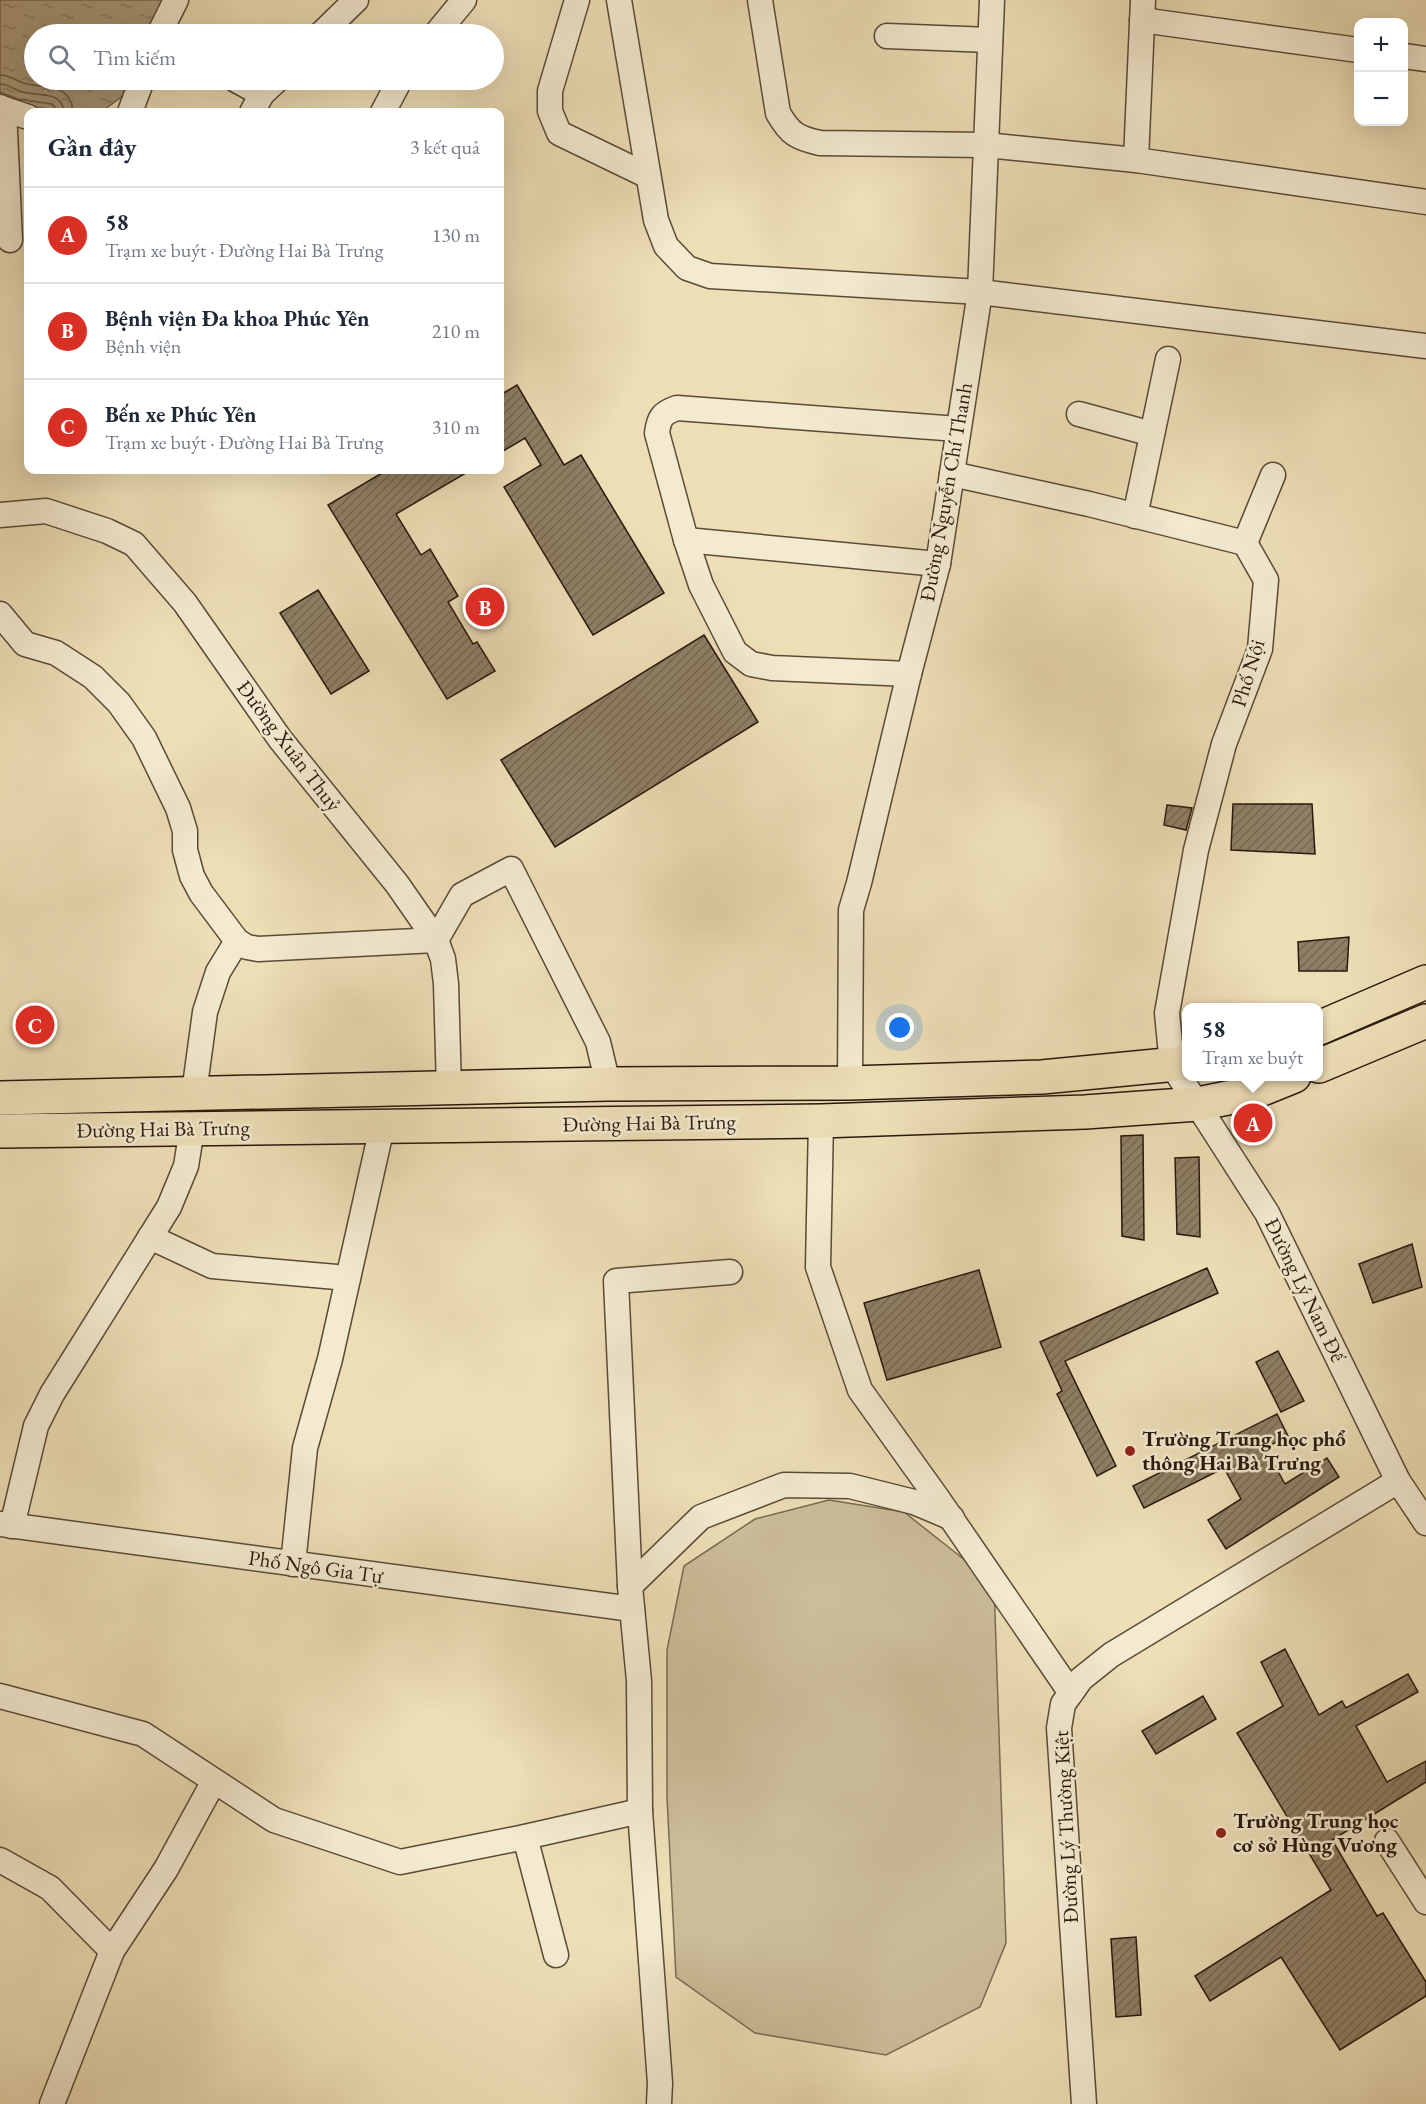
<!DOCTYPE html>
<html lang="vi">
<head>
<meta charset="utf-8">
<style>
	:root { --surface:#fff; --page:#f2f2f3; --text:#1f2937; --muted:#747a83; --line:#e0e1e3; --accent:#d93025 }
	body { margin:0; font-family:"EB Garamond",serif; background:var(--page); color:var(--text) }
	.controls { position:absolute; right:18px; top:18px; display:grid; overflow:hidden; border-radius:12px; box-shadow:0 6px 24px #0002 }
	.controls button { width:54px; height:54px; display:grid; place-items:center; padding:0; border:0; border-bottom:2px solid var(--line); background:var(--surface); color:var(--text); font:30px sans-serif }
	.you { position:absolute; left:900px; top:1028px; width:21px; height:21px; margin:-15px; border:4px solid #fff; border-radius:50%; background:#1a73e8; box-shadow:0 0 0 9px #1a73e833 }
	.badge { display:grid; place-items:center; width:39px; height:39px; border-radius:50%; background:var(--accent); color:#fff; font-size:20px; font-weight:700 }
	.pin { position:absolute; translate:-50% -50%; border:3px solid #fff; box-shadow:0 2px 6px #0006 }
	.popup { position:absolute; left:1182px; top:1003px; width:141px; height:78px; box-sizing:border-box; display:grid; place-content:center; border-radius:12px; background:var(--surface); filter:drop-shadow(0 2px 4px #0005); font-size:20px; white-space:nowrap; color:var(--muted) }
	.popup b { font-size:22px; color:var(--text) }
	.popup::after { content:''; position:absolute; left:50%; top:100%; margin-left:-12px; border:12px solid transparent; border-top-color:var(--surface) }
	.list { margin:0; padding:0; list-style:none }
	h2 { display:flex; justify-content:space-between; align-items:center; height:78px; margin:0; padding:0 24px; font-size:26px }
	h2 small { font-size:20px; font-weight:400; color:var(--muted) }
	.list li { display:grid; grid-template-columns:39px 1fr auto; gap:18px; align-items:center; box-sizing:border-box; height:96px; padding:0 24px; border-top:2px solid var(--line) }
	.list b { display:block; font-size:22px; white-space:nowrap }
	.list p { margin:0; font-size:20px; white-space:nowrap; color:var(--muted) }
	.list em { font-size:20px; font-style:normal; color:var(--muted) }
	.icon { flex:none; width:33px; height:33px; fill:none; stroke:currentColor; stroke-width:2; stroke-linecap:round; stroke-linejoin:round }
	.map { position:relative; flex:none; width:1426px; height:2104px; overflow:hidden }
	.search { position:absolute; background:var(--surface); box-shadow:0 6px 24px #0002; left:24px; top:24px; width:480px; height:66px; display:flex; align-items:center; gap:15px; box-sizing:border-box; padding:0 21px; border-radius:33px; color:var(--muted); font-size:22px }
	.panel { position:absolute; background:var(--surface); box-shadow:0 6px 24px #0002; left:24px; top:108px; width:480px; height:366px; border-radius:12px }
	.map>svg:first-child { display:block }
	.park { fill:#ccbc99; stroke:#7a6a54; stroke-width:1.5 }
	.water { fill:url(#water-ripples); stroke:#766751; stroke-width:1.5 }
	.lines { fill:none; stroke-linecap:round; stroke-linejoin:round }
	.shore { stroke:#6a5a46; stroke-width:1.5 }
	.building { fill:url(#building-hatch); stroke:#29180e; stroke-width:1.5 }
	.minor-casing { stroke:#5a4a38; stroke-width:27 }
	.highway-casing { stroke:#29180e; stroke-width:36 }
	.minor { stroke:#f3ead0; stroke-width:24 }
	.highway { stroke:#eddeb6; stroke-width:33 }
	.poi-dot { fill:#8f2418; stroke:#f3ead0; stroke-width:2 }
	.labels { text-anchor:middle; stroke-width:5; stroke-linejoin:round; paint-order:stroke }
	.street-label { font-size:21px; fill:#29180e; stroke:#f3ead0 }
	.poi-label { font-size:21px; font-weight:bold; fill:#29180e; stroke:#f3ead0; text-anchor:start }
</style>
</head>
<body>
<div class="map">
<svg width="1426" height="2104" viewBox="0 0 1426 2104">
	<defs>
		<pattern id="water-ripples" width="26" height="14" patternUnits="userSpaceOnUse" patternTransform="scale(1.5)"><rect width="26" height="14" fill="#aa9b7d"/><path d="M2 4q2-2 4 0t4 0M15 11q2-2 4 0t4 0" fill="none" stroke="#8a7d65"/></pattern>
		<pattern id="building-hatch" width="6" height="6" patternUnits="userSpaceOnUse" patternTransform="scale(1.5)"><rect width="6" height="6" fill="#8f7f65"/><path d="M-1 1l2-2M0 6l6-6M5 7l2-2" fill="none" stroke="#756752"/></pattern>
	</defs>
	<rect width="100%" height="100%" fill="#eddeb6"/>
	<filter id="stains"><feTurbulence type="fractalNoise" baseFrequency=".00333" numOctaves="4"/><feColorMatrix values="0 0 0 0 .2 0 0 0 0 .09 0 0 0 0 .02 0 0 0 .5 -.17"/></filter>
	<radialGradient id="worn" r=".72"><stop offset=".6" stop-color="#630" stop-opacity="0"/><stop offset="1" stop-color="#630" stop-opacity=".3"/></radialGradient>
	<!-- park -->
	<path class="park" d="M829 1500 904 1512 994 1583 1006 1943 980 2007 886 2055 755 2033 676 1977 667 1797V1650L684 1566 755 1519Z"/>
	<!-- water -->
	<path class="water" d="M0 0H166L151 34H34V80H131L124 95 101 112H68L16 104 0 96Z"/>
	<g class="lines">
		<!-- shore -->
		<g class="shore">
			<path d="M0 75C9 75 15 80 23 83 44 89 71 82 73 112"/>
			<path d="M0 84C7 84 12 88 19 91 35 97 62 89 64 112"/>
			<path d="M0 92 18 99 52 104 55 108 56 112"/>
		</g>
	</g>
	<!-- building -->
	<g class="building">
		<path d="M517 385 564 465 581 455 664 593 593 635 504 487 541 465 525 438 500 453V395Z"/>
		<path d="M387 470H471L396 514 421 555 430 549 458 596 448 602 473 644 477 642 495 671 447 699 328 505Z"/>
		<path d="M318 590 369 671 331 694 280 613Z"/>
		<path d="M704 635 758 722 555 847 501 760Z"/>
		<path d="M1233 804H1312L1315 854 1231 850Z"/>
		<path d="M1167 805 1192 808 1186 830 1164 825Z"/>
		<path d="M1349 937 1347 971H1299L1298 942Z"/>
		<path d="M1143 1135 1144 1240 1122 1236 1121 1136Z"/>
		<path d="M1199 1157 1200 1237 1177 1234 1175 1158Z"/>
		<path d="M1412 1244 1422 1287 1373 1303 1359 1264Z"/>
		<path d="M1207 1268 1218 1293 1065 1361 1116 1466 1097 1476 1057 1394 1062 1391 1040 1342Z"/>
		<path d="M979 1270 1001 1347 887 1380 864 1303Z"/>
		<path d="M1278 1351 1304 1401 1281 1412 1256 1362Z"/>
		<path d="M1277 1414 1288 1436 1265 1448 1285 1484 1327 1458 1339 1477 1226 1549 1208 1520 1241 1499 1224 1468 1144 1508 1133 1486Z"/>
		<path d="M1285 1649 1319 1715 1342 1701 1346 1708 1408 1674 1418 1692 1356 1726 1387 1782 1426 1761V1782L1332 1840 1377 1916 1383 1913 1426 1982V1996L1340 2050 1281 1957 1210 2001 1195 1976 1331 1890 1237 1733 1283 1706 1261 1662Z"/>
		<path d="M1203 1696 1216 1719 1156 1754 1142 1731Z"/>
		<path d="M1136 1937 1141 2015 1116 2017 1111 1939Z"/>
	</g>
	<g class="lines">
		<defs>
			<g id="minor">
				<path d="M577 0 550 91V111L559 133 648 176"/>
				<path d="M619 0 656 220 666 246 687 268 710 276 980 292 1426 346"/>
				<path d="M760 0 778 113C790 134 797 138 820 143L986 145 1136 160 1426 202"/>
				<path d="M1142 20 1358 50"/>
				<path d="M159 34 176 0"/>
				<path d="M321 34 356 0"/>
				<path d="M436 34 464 0"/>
				<path d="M887 36 990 40"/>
				<path d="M1404 56 1426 59"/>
				<path d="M236 80 262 94"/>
				<path d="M0 107 4 109 10 240"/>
				<path d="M4 109 28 117"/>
				<path d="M130 112 142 80"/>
				<path d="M252 112 262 94 277 80"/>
				<path d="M383 112 400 80"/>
				<path d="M1136 160 1143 0"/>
				<path d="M1079 414 1152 434"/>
				<path d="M952 474 1089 504 1245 543 1266 580 1260 649 1224 744 1196 850 1167 1013 1172 1065 1267 1213 1398 1481 1426 1523"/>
				<path d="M0 515 46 511 107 531 134 544 185 603 280 739 397 884 436 940 443 959 446 984 449 1089"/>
				<path d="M1135 516 1168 359"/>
				<path d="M686 540 938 564"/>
				<path d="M1245 543 1273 475"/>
				<path d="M0 614 25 644 56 653 93 677 119 703 144 738 178 808 185 831V850L192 876 201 893 237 941 218 972 205 1012 194 1093"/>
				<path d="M909 674 772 668 751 664 735 652 701 585 686 540 657 433C659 418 662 413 677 408L958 429"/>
				<path d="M237 941 247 947 258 949 436 940 462 895 511 869 598 1042 608 1084"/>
				<path d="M850 1083 851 910 859 883 909 674 938 564 980 292 992 0"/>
				<path d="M821 1121 818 1267 860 1390 938 1499 1071 1693"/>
				<path d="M150 1237 212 1266 348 1278"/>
				<path d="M0 1524 632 1609"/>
				<path d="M12 1526 36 1426 52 1394 169 1207 186 1166 192 1129"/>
				<path d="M293 1564 305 1448 330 1359 382 1127"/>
				<path d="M630 1586 701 1517 784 1485 850 1486 914 1502 952 1518"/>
				<path d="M0 1696 143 1734 274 1820 400 1862 525 1837 640 1811"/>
				<path d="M525 1837 556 1955"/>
				<path d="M1387 1841 1426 1902"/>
				<path d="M0 1860 50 1888 112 1951"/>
				<path d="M52 2104 112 1951 166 1869 214 1781"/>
				<path d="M659 2104 660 2083 640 1811 639 1681 630 1586 616 1281 730 1272"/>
				<path d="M1084 2104 1059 1728 1063 1704 1081 1679 1111 1655 1398 1481"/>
			</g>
			<g id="highway">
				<path d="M1319 1028 1426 982"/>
				<path d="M1319 1066 1426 1021"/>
				<path d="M0 1098 608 1084 850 1083 1042 1077 1187 1063"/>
				<path d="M0 1131 821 1121 1085 1112 1198 1104 1252 1093 1294 1076"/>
			</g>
		</defs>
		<!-- minor casing -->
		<use href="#minor" class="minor-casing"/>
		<!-- highway casing -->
		<use href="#highway" class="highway-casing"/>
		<!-- minor -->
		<use href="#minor" class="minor"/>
		<!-- highway -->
		<use href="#highway" class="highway"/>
	</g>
	<!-- markers -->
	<g class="poi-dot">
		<circle cx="1130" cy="1451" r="6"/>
		<circle cx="1221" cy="1833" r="6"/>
	</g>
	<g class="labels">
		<!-- street labels -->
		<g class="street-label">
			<text transform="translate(946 492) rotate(-80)" y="7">Đường Nguyễn Chí Thanh</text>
			<text transform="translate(1248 673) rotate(-73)" y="7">Phố Nội</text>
			<text transform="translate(289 746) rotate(53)" y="7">Đường Xuân Thuỷ</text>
			<text transform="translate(649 1123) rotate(-1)" y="7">Đường Hai Bà Trưng</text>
			<text transform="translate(163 1129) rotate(-1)" y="7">Đường Hai Bà Trưng</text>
			<text transform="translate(1305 1290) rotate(64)" y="7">Đường Lý Nam Đế</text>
			<text transform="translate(316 1567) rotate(8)" y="7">Phố Ngô Gia Tự</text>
			<text transform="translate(1066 1827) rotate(-93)" y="7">Đường Lý Thường Kiệt</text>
		</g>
		<!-- poi labels -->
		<g class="poi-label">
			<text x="1142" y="1446">Trường Trung học phổ<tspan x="1142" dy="24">thông Hai Bà Trưng</tspan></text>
			<text x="1233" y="1828">Trường Trung học<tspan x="1233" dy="24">cơ sở Hùng Vương</tspan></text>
		</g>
	</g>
	<rect width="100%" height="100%" filter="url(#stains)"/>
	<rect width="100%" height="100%" fill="url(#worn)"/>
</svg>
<div class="controls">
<button>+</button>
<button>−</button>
</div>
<div class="you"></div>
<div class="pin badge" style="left:1253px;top:1123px">A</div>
<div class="popup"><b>58</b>Trạm xe buýt</div>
<div class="pin badge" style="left:485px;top:607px">B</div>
<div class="pin badge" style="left:35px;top:1025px">C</div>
<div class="search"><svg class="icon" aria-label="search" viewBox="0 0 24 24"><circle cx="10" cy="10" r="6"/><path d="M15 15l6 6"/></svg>Tìm kiếm</div>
<section class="panel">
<h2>Gần đây<small>3 kết quả</small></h2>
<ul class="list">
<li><span class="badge">A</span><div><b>58</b><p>Trạm xe buýt · Đường Hai Bà Trưng</p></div><em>130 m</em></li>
<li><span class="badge">B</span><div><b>Bệnh viện Đa khoa Phúc Yên</b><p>Bệnh viện</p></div><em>210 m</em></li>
<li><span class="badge">C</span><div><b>Bến xe Phúc Yên</b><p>Trạm xe buýt · Đường Hai Bà Trưng</p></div><em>310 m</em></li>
</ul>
</section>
</div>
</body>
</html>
